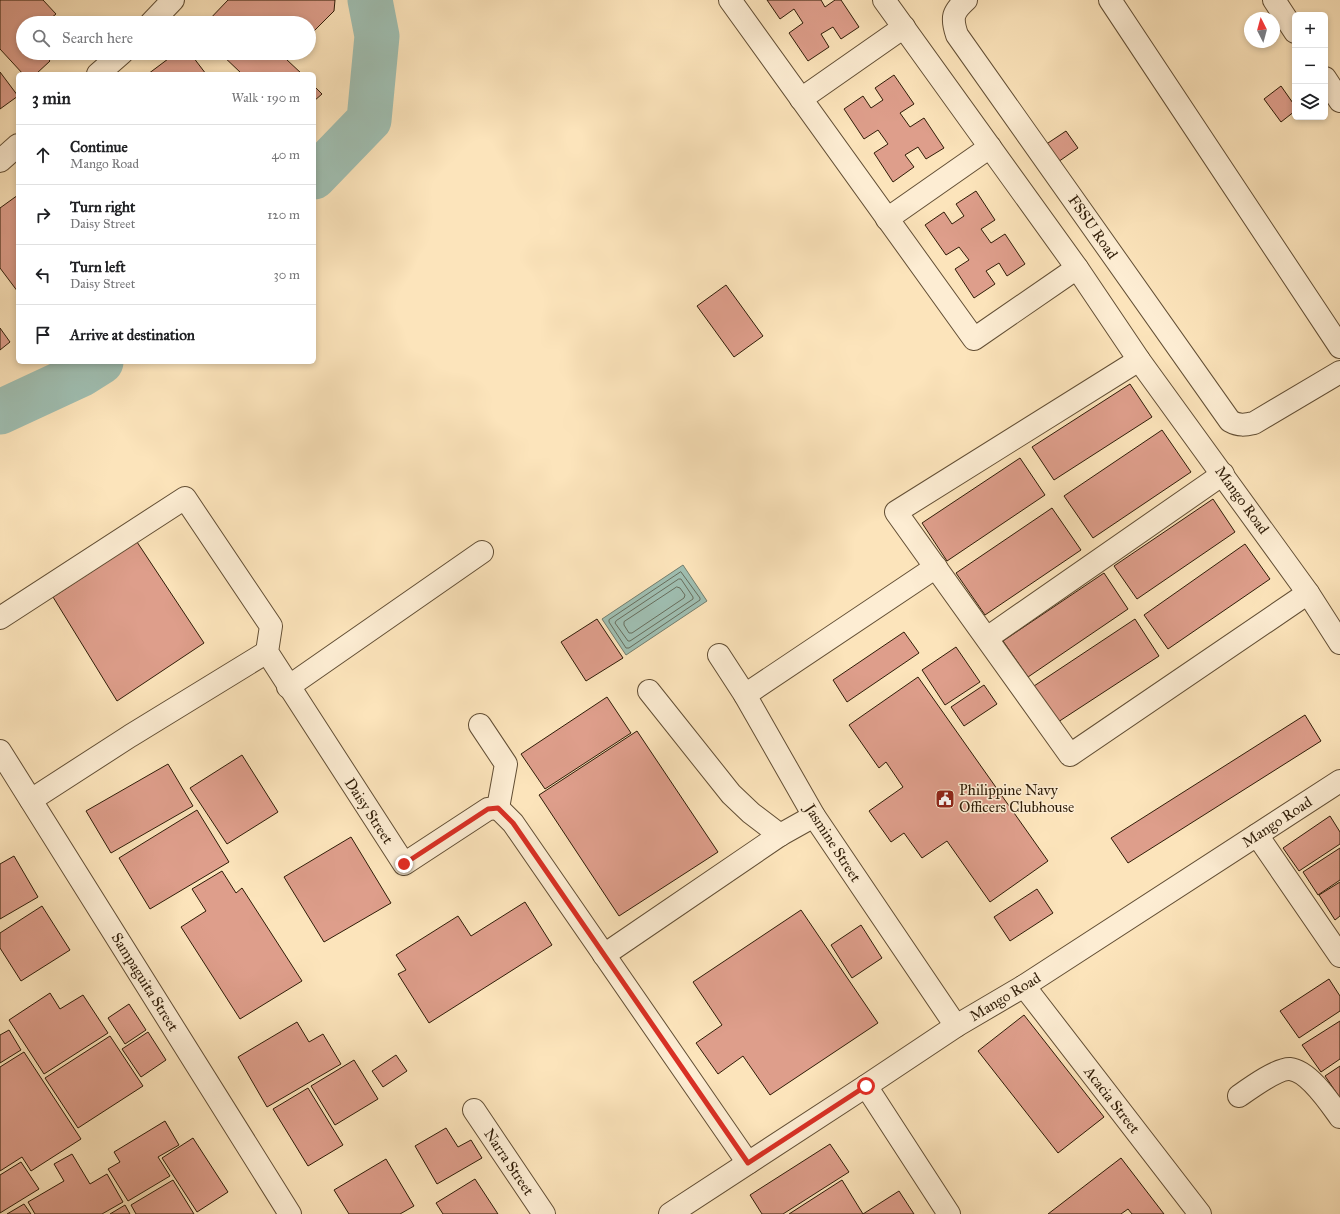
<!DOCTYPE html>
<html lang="en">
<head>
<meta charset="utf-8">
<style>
	:root { --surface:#fff; --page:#f6f6f6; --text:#202124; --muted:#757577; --line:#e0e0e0 }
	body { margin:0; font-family:"IM FELL Great Primer",serif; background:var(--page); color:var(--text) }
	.controls { position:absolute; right:12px; top:12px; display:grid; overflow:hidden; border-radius:6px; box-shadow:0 2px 6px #0003 }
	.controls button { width:36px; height:36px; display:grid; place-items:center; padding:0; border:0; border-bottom:1px solid var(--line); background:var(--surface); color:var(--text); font:20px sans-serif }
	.compass { position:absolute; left:1244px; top:12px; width:36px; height:36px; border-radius:50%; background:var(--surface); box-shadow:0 2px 6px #0003; rotate:354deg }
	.stop { position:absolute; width:12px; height:12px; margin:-9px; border:3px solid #d93025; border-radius:50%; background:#fff }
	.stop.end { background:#d93025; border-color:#fff; box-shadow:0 1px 4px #0008 }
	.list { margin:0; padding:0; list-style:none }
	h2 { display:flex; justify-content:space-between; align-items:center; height:52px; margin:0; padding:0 16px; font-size:17px }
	h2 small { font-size:13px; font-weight:400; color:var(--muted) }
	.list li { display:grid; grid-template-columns:26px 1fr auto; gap:12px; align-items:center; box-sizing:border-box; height:60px; padding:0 16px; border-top:1px solid var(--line) }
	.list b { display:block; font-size:15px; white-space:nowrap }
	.list p { margin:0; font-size:13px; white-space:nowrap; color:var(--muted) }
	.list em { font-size:13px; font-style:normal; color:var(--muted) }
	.icon { flex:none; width:22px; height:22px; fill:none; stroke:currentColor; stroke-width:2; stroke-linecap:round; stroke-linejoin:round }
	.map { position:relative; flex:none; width:1340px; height:1214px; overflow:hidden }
	.search { position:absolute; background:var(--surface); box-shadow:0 2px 6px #0003; left:16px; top:16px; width:300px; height:44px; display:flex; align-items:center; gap:10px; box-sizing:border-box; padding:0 14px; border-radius:22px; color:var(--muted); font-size:15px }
	.panel { position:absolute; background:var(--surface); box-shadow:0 2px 6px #0003; left:16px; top:72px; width:300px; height:292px; border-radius:6px }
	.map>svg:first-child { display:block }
	.water { fill:#9fbeb1; stroke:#727d6d }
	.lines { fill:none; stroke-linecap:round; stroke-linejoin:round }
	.shore { stroke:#676d5c; stroke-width:1 }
	.river { stroke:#9fbeb1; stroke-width:45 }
	.building { fill:#de9e8b; stroke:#2f1c07 }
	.minor-casing { stroke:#624e34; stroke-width:24 }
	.minor { stroke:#fdedd3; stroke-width:22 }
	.route { stroke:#d93025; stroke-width:5 }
	.labels { text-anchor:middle; stroke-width:3; stroke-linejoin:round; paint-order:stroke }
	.street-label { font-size:15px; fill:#2f1c07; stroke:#fdedd3 }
	.poi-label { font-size:15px; fill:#2f1c07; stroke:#fdedd3; text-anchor:start }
</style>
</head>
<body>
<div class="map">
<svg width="1340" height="1214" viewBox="0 0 1340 1214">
	<rect width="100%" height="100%" fill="#fce4bb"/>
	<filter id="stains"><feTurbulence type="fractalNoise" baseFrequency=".005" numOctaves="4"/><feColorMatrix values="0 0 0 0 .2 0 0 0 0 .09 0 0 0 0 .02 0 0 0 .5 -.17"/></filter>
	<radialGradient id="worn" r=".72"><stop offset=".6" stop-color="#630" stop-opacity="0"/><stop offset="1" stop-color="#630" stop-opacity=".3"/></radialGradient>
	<!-- water -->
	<path class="water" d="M683 565 707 601 626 655 602 619Z"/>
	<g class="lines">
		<!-- shore -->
		<g class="shore">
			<path d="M681 572 700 598V600L629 648H626L609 622V620Z"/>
			<path d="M679 579H681L693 597V599L630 641H628L615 623 616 621Z"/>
			<path d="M677 587 680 588 685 595 684 598 632 633H629L624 625V622Z"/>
		</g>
		<!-- river -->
		<g class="river">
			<path d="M314 177 369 120 377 36 370 0"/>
			<path d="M0 412 82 374 101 362"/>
		</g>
	</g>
	<!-- building -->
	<g class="building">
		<path d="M0 0H43L56 14 45 23H23V53H43L50 61 36 74H23L0 49Z"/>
		<path d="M228 0H335L334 11 309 36V23H206Z"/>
		<path d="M767 0H821L825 7 835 0H841L859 27 841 39 833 27 821 34 829 47 808 61 789 33 803 23 794 9 780 19Z"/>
		<path d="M176 53H190L206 74H148Z"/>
		<path d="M220 53H292L286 59 302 74H242Z"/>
		<path d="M0 72 18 96 0 109Z"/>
		<path d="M894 75 914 104 900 113 910 127 924 118 944 148 926 159 918 147 905 155 914 167 893 182 874 153 888 144 878 130 864 139 844 109 863 96 871 108 883 100 875 88Z"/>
		<path d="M314 86 322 94 314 101Z"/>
		<path d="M1281 86 1295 106V111L1281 122 1264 99Z"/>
		<path d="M1066 131 1078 148 1058 162 1045 145Z"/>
		<path d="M976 191 995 220 981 229 991 243 1005 234 1025 264 1007 276 999 263 986 271 995 284 974 298 955 269 969 260 959 247 946 255 925 225 944 212 952 224 964 216 956 204Z"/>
		<path d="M18 195V292L0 268V208Z"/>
		<path d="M726 285 763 336 734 357 697 306Z"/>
		<path d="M0 328 10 342 0 350Z"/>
		<path d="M1130 384 1152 417 1054 480 1032 447Z"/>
		<path d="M1162 430 1191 472 1093 538 1064 496Z"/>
		<path d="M1020 458 1045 495 947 561 922 523Z"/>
		<path d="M1213 499 1235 532 1137 599 1114 566Z"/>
		<path d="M1052 508 1081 550 985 615 956 573Z"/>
		<path d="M137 542 204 643 117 701 53 597Z"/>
		<path d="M1245 544 1270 579 1168 649 1144 615Z"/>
		<path d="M1104 573 1128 609 1028 677 1003 641Z"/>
		<path d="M597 619 623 658 586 681 561 642Z"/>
		<path d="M1135 619 1159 656 1055 724 1031 688Z"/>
		<path d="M904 632 919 653 847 702 833 680Z"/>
		<path d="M956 647 980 682 945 705 922 670Z"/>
		<path d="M918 677 1048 861 990 902 947 841 922 858 904 833 891 842 869 811 903 787 886 762 879 768 849 725Z"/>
		<path d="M984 685 997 704 964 726 951 707Z"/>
		<path d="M607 697 631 733 545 789 521 754Z"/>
		<path d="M1305 715 1321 741 1128 863 1111 838Z"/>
		<path d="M637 731 718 852 619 916 539 795Z"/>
		<path d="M242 755 278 812 227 844 190 788Z"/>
		<path d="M168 764 193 806 111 853 86 811Z"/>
		<path d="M197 810 229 862 150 909 119 858Z"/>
		<path d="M1330 816 1340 832V844L1299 871 1283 848Z"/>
		<path d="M351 837 391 903 324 942 284 877Z"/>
		<path d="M1340 848V880L1318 895 1303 872Z"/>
		<path d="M14 856 38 897 0 919V864Z"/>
		<path d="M222 871 236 893 242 888 302 981 240 1019 181 927 206 911 192 889Z"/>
		<path d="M1340 882V916L1335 920 1319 895Z"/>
		<path d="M1037 889 1053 913 1010 941 994 917Z"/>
		<path d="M525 902 552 945 429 1023 398 974 406 970 396 955 458 916 471 936Z"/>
		<path d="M42 906 70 950 21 981 0 948V933Z"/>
		<path d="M801 910 878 1023 770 1095 743 1056 718 1074 696 1043 722 1025 693 982Z"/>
		<path d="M861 925 882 958 852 978 831 945Z"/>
		<path d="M1329 979 1340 996V1011L1299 1038 1280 1011Z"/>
		<path d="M50 993 60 1009 83 995 108 1033 44 1074 9 1020Z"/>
		<path d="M129 1004 146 1030 125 1044 108 1018Z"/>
		<path d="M1024 1015 1104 1117 1058 1153 978 1051Z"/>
		<path d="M1340 1021V1059L1321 1072 1302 1045Z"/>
		<path d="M297 1022 309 1042 323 1034 341 1064 267 1107 238 1057Z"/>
		<path d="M9 1030 21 1050 0 1063V1035Z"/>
		<path d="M148 1032 166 1060 141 1077 122 1049Z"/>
		<path d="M110 1036 143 1086 78 1128 45 1078Z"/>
		<path d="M24 1052 81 1139 31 1171 22 1157 0 1171V1067Z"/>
		<path d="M396 1055 407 1071 383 1087 372 1071Z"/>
		<path d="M354 1060 378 1099 335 1125 311 1086Z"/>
		<path d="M1340 1066V1098L1325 1076Z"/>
		<path d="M308 1088 343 1145 308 1166 273 1109Z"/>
		<path d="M165 1121 179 1145 158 1157 170 1176 128 1201 108 1169 120 1162 114 1152Z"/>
		<path d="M446 1128 458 1147 471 1140 482 1158 437 1184 415 1146Z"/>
		<path d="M193 1138 228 1192 197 1212 162 1158Z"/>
		<path d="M830 1144 849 1172 783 1214H762L750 1195Z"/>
		<path d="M72 1154 90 1184 107 1174 123 1202 102 1214H35L28 1202 64 1181 54 1164Z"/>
		<path d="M1121 1158 1164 1214H1132L1128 1209 1121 1214H1048Z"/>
		<path d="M386 1159 414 1206 400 1214H349L334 1190Z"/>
		<path d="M21 1162 39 1189 0 1213V1175Z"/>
		<path d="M475 1179 498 1214H443L436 1203Z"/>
		<path d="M173 1180 194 1214H136L131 1205Z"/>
		<path d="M842 1180 863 1214 899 1191 914 1214H789Z"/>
		<path d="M24 1204 31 1214H7Z"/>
		<path d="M125 1205 130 1214H110Z"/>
	</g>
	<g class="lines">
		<defs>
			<g id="minor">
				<path d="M730 0 974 339 1077 268"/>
				<path d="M884 0 1077 268 1139 360 1308 593 1340 643"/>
				<path d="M966 0C953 12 951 17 957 35L1230 421C1239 426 1245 425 1254 423L1340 372"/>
				<path d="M1110 0 1340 347"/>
				<path d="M1274 0 1295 32"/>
				<path d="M151 23 173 0"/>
				<path d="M98 74 122 53"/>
				<path d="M1325 78 1340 101"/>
				<path d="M801 99 904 27"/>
				<path d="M0 161 18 145"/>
				<path d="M887 219 990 147"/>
				<path d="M1139 360 896 512 1070 755 1308 593"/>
				<path d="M0 618 185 498 271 626 267 652 404 864 488 809 498 808"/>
				<path d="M987 638 1223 474"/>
				<path d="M719 655 745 695 814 816 956 1026"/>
				<path d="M288 687 482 552"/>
				<path d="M649 691 731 794 751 813 780 835"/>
				<path d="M745 695 936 567"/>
				<path d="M480 725 506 764 498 808"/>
				<path d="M0 751 290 1214"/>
				<path d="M31 800 130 736 267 652"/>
				<path d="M498 808 513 823 748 1163"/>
				<path d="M1257 835 1340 956"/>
				<path d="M604 955 780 835 814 816"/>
				<path d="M1024 986 1200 1214"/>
				<path d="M866 1086 949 1214"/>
				<path d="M1239 1096C1249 1089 1278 1068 1290 1069 1309 1071 1330 1103 1340 1117"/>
				<path d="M474 1110 544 1214"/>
				<path d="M670 1214 866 1086 956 1026 1024 986 1340 781"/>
			</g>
		</defs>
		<!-- minor casing -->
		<use href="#minor" class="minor-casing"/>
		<!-- minor -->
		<use href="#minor" class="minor"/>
	</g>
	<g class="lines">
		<!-- route -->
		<path class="route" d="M404 864 488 809 498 808 513 823 748 1163 866 1086"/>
	</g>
	<!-- icons -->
	<defs>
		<symbol id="civic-square" viewBox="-11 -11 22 22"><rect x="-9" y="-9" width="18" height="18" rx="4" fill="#8f2418" stroke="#fdedd3"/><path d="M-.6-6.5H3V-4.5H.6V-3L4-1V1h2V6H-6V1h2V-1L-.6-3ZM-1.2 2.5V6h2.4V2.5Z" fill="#fff"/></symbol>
	</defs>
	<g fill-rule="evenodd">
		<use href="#civic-square" x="934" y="788" width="22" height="22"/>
	</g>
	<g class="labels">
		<!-- street labels -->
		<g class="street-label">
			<text transform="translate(1093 227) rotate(55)" y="5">FSSU Road</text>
			<text transform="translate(1242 500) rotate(54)" y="5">Mango Road</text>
			<text transform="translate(369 811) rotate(57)" y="5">Daisy Street</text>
			<text transform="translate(1277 822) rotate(-33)" y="5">Mango Road</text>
			<text transform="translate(833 843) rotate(57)" y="5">Jasmine Street</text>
			<text transform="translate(145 982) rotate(58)" y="5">Sampaguita Street</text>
			<text transform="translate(1005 997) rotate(-31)" y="5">Mango Road</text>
			<text transform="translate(1112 1100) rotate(52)" y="5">Acacia Street</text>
			<text transform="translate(509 1162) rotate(56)" y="5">Narra Street</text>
		</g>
		<!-- poi labels -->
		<g class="poi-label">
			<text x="959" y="795">Philippine Navy<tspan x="959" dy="17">Officers Clubhouse</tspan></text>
		</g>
	</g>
	<rect width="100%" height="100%" filter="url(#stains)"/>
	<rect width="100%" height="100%" fill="url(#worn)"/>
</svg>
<div class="controls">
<button>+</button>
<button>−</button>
<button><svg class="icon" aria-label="layers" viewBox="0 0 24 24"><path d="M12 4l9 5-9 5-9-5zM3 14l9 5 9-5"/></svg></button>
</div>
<svg class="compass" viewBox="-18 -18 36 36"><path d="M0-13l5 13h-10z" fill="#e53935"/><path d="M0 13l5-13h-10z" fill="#757577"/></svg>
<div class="stop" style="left:866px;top:1086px"></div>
<div class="stop end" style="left:404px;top:864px"></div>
<div class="search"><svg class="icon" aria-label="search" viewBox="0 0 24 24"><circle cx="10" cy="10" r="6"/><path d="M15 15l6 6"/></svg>Search here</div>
<section class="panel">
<h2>3 min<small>Walk · 190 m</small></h2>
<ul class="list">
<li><svg class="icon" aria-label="ahead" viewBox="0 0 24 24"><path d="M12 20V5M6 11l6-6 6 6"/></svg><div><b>Continue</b><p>Mango Road</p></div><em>40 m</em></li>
<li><svg class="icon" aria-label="right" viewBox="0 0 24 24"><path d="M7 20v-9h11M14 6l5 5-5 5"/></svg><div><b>Turn right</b><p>Daisy Street</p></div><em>120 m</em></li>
<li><svg class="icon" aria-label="left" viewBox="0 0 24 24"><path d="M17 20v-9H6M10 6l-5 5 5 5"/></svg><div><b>Turn left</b><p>Daisy Street</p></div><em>30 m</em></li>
<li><svg class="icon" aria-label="arrive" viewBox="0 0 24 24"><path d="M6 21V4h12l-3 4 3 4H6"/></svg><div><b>Arrive at destination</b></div></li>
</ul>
</section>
</div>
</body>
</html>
